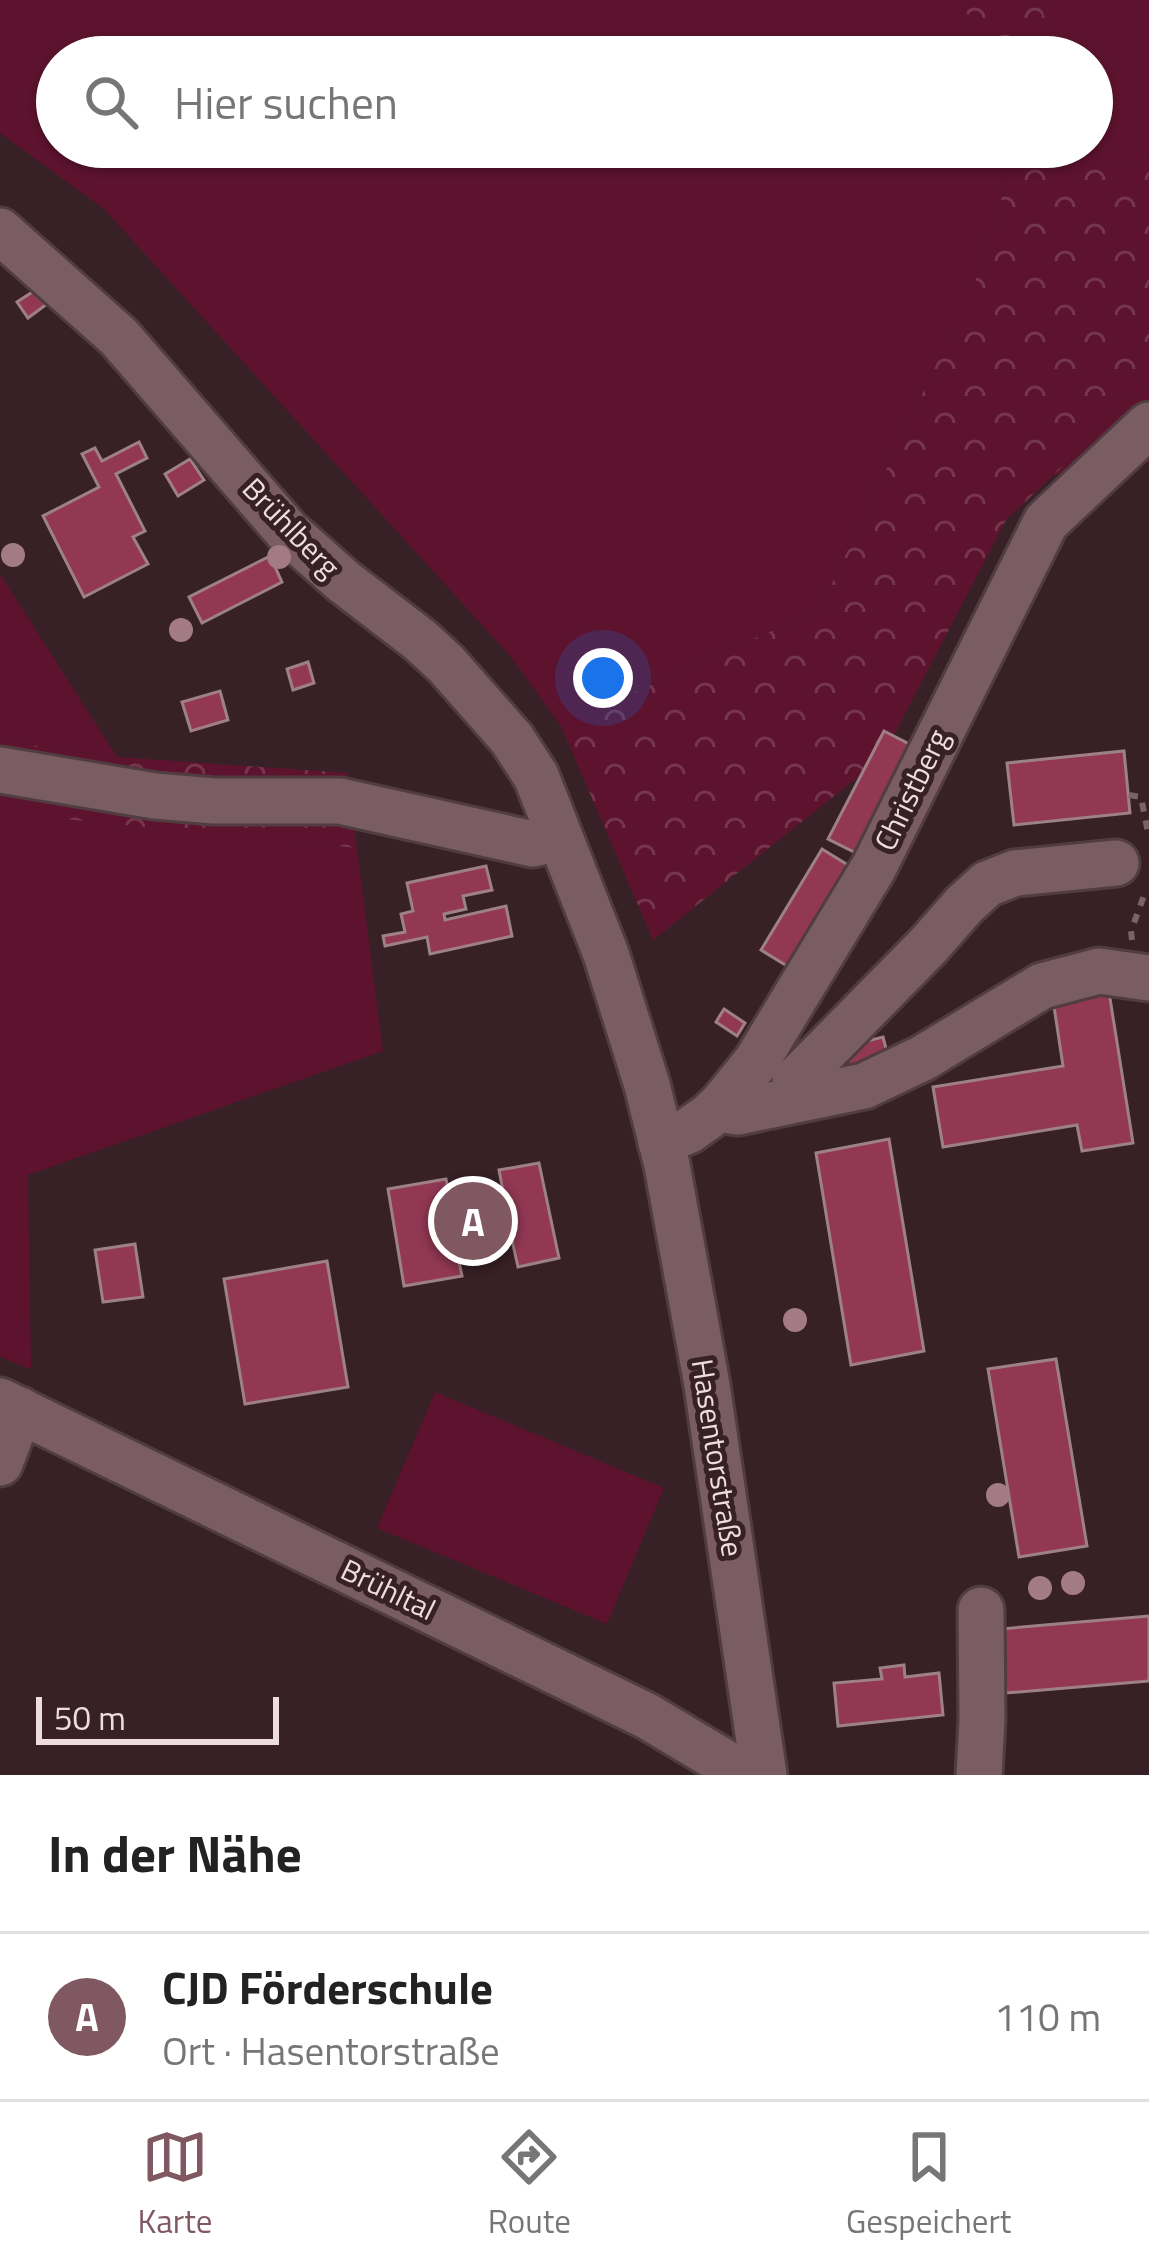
<!DOCTYPE html>
<html lang="de">
<head>
<meta charset="utf-8">
<style>
	:root { --surface:#fff; --page:#f2f2f2; --text:#222; --muted:#767676; --line:#e0e0e0; --accent:#805862 }
	body { margin:0; font-family:"Titillium Web",sans-serif; background:var(--page); color:var(--text) }
	.scale { position:absolute; left:36px; bottom:30px; width:243px; box-sizing:border-box; padding-left:12px; border:6px solid #eddce0; border-top:0; font-size:33px; line-height:42px; white-space:nowrap; color:#eddce0; -webkit-text-stroke:9px #372026; paint-order:stroke }
	.you { position:absolute; left:603px; top:678px; width:42px; height:42px; margin:-30px; border:9px solid #fff; border-radius:50%; background:#1a73e8; box-shadow:0 0 0 18px #1a73e833 }
	.badge { display:grid; place-items:center; width:78px; height:78px; border-radius:50%; background:var(--accent); color:#fff; font-size:39px; font-weight:700 }
	.pin { position:absolute; translate:-50% -50%; border:6px solid #fff; box-shadow:0 3px 12px #0006 }
	.list { margin:0; padding:0; list-style:none }
	h2 { display:flex; justify-content:space-between; align-items:center; height:156px; margin:0; padding:0 48px; font-size:51px }
	h2 small { font-size:39px; font-weight:400; color:var(--muted) }
	.list li { display:grid; grid-template-columns:78px 1fr auto; gap:36px; align-items:center; box-sizing:border-box; height:168px; padding:0 48px; border-top:3px solid var(--line) }
	.list b { display:block; font-size:45px; white-space:nowrap }
	.list p { margin:0; font-size:39px; white-space:nowrap; color:var(--muted) }
	.list em { font-size:39px; font-style:normal; color:var(--muted) }
	.icon { flex:none; width:66px; height:66px; fill:none; stroke:currentColor; stroke-width:2; stroke-linecap:round; stroke-linejoin:round }
	.map { position:relative; flex:none; width:1149px; height:1775px; overflow:hidden }
	.search { position:absolute; background:var(--surface); box-shadow:0 3px 9px #0004; left:36px; right:36px; top:36px; height:132px; display:flex; align-items:center; gap:30px; box-sizing:border-box; padding:0 42px; border-radius:66px; color:var(--muted); font-size:45px }
	.sheet { height:324px; background:var(--surface) }
	nav { display:flex; justify-content:space-around; align-items:center; box-sizing:border-box; height:168px; border-top:3px solid var(--line); background:var(--surface); font-size:33px; color:var(--muted) }
	nav a { display:grid; justify-items:center; gap:6px }
	nav .on { color:var(--accent) }
	.map>svg:first-child { display:block }
	.grass { fill:#5d132e }
	.forest { fill:url(#forest-crowns) }
	.building { fill:#923854; stroke:#9e8087; stroke-width:3 }
	.lines { fill:none; stroke-linecap:round; stroke-linejoin:round }
	.minor-casing { stroke:#503c41; stroke-width:51 }
	.path { stroke:#786369; stroke-width:6; stroke-dasharray:9 9; stroke-linecap:butt }
	.minor { stroke:#795d63; stroke-width:45 }
	.tree { fill:#a27b84 }
	.labels { text-anchor:middle; stroke-width:10; stroke-linejoin:round; paint-order:stroke }
	.street-label { font-size:30px; fill:#eddce0; stroke:#372026 }
</style>
</head>
<body>
<div class="map">
<svg width="1149" height="1775" viewBox="0 0 1149 1775">
	<defs>
		<pattern id="forest-crowns" width="20" height="18" patternUnits="userSpaceOnUse" patternTransform="scale(3)"><rect width="20" height="18" fill="#5d132e"/><path d="M2 6a3 3 0 1 1 6 0M12 15a3 3 0 1 1 6 0" fill="none" stroke="#75354c"/></pattern>
	</defs>
	<rect width="100%" height="100%" fill="#372026"/>
	<!-- grass -->
	<g class="grass">
		<path d="M0 0H959L969 17 978 57H57V147H1000L1008 177 974 286 820 609 561 726 511 657 104 209 0 133Z"/>
		<path d="M1039 0H1149V153L1137 168 1081 154 1079 147H1092V57H1058Z"/>
		<path d="M1149 385V463L1054 475Z"/>
		<path d="M0 574 117 757 0 741Z"/>
		<path d="M0 810 357 848 383 1051 28 1175 31 1369 0 1357Z"/>
		<path d="M435 1392 664 1488 607 1624 377 1528Z"/>
	</g>
	<!-- forest -->
	<g class="forest">
		<path d="M959 0H1039L1058 57H978L969 17Z"/>
		<path d="M1000 147H1079L1081 154 1137 168 1149 153V385L1006 520 882 758 653 940 561 726 820 609 974 285 1008 178Z"/>
		<path d="M0 741 117 757 348 773 357 848 14 814 0 810Z"/>
	</g>
	<!-- building -->
	<g class="building">
		<path d="M37 289 47 304 28 318 17 302Z"/>
		<path d="M139 442 147 458 116 474 145 531 133 537 148 564 84 597 43 516 99 487 82 454 95 448 102 461Z"/>
		<path d="M190 459 204 480 178 496 165 474Z"/>
		<path d="M270 556 282 582 202 623 189 597Z"/>
		<path d="M308 662 314 683 293 690 287 669Z"/>
		<path d="M220 691 228 720 191 731 182 702Z"/>
		<path d="M884 731 913 746 858 854 828 839Z"/>
		<path d="M1124 751 1130 813 1014 825 1007 763Z"/>
		<path d="M822 849 848 865 787 966 761 950Z"/>
		<path d="M486 866 492 890 463 896 466 909 444 914 445 920 506 906 512 936 430 954 427 937 385 946 383 936 405 932 401 914 413 911 407 883Z"/>
		<path d="M1109 992 1133 1143 1082 1151 1077 1125 943 1147 933 1087 1063 1066 1053 1000Z"/>
		<path d="M724 1009 745 1023 737 1036 716 1022Z"/>
		<path d="M883 1037 889 1060 844 1071 838 1048Z"/>
		<path d="M889 1139 924 1351 851 1365 816 1153Z"/>
		<path d="M539 1163 559 1258 518 1267 510 1231 455 1242 462 1276 404 1286 388 1189 446 1179 452 1211 505 1202 499 1170Z"/>
		<path d="M135 1244 143 1297 103 1302 95 1250Z"/>
		<path d="M327 1261 348 1387 245 1404 224 1279Z"/>
		<path d="M1056 1359 1087 1546 1019 1557 988 1369Z"/>
		<path d="M1149 1616V1681L1006 1693 1000 1629Z"/>
		<path d="M904 1665 905 1677 939 1673 943 1715 838 1726 834 1683 882 1679 880 1668Z"/>
	</g>
	<g class="lines">
		<defs>
			<g id="minor">
				<path d="M0 231 119 337 287 531 343 581 420 640 446 664 512 739 536 776 606 954 647 1085 667 1165 707 1385 764 1775"/>
				<path d="M0 770 155 796 214 801H340L533 844 559 837"/>
				<path d="M795 1099V1081L928 946 964 905 987 884 1015 873 1116 863"/>
				<path d="M722 1104 730 1111 738 1112 864 1086 923 1058 1042 986 1099 971 1149 978"/>
				<path d="M661 1142 688 1131 708 1117 722 1104 756 1062 874 867 1046 522 1149 425"/>
				<path d="M0 1401 647 1716 734 1768 753 1775"/>
				<path d="M0 1463 20 1410"/>
				<path d="M979 1775 982 1720 981 1610"/>
			</g>
		</defs>
		<!-- minor casing -->
		<use href="#minor" class="minor-casing"/>
		<!-- path -->
		<g class="path">
			<path d="M1129 795 1141 797 1149 838"/>
			<path d="M1132 940 1131 931 1146 890"/>
		</g>
		<!-- minor -->
		<use href="#minor" class="minor"/>
	</g>
	<!-- trees -->
	<g class="tree">
		<circle cx="13" cy="555" r="12"/>
		<circle cx="279" cy="557" r="12"/>
		<circle cx="181" cy="630" r="12"/>
		<circle cx="795" cy="1320" r="12"/>
		<circle cx="998" cy="1495" r="12"/>
		<circle cx="1073" cy="1583" r="12"/>
		<circle cx="1040" cy="1588" r="12"/>
	</g>
	<g class="labels">
		<!-- street labels -->
		<g class="street-label">
			<text transform="translate(291 528) rotate(46)" y="10">Brühlberg</text>
			<text transform="translate(912 790) rotate(-64)" y="10">Christberg</text>
			<text transform="translate(717 1458) rotate(81)" y="10">Hasentorstraße</text>
			<text transform="translate(388 1590) rotate(26)" y="10">Brühltal</text>
		</g>
	</g>
</svg>
<div class="scale">50 m</div>
<div class="you"></div>
<div class="pin badge" style="left:473px;top:1221px">A</div>
<div class="search"><svg class="icon" aria-label="search" viewBox="0 0 24 24"><circle cx="10" cy="10" r="6"/><path d="M15 15l6 6"/></svg>Hier suchen</div>
</div>
<section class="sheet">
<h2>In der Nähe<small></small></h2>
<ul class="list">
<li><span class="badge">A</span><div><b>CJD Förderschule</b><p>Ort · Hasentorstraße</p></div><em>110 m</em></li>
</ul>
</section>
<nav>
<a class="on"><svg class="icon" aria-label="map" viewBox="0 0 24 24"><path d="M3 6l6-2 6 2 6-2v14l-6 2-6-2-6 2zM9 4v14M15 6v14"/></svg>Karte</a>
<a><svg class="icon" aria-label="directions" viewBox="0 0 24 24"><path d="M12 3l9 9-9 9-9-9zM9 14v-3h6M13 9l2 2-2 2"/></svg>Route</a>
<a><svg class="icon" aria-label="saved" viewBox="0 0 24 24"><path d="M7 4h10v16l-5-4-5 4z"/></svg>Gespeichert</a>
</nav>
</body>
</html>
